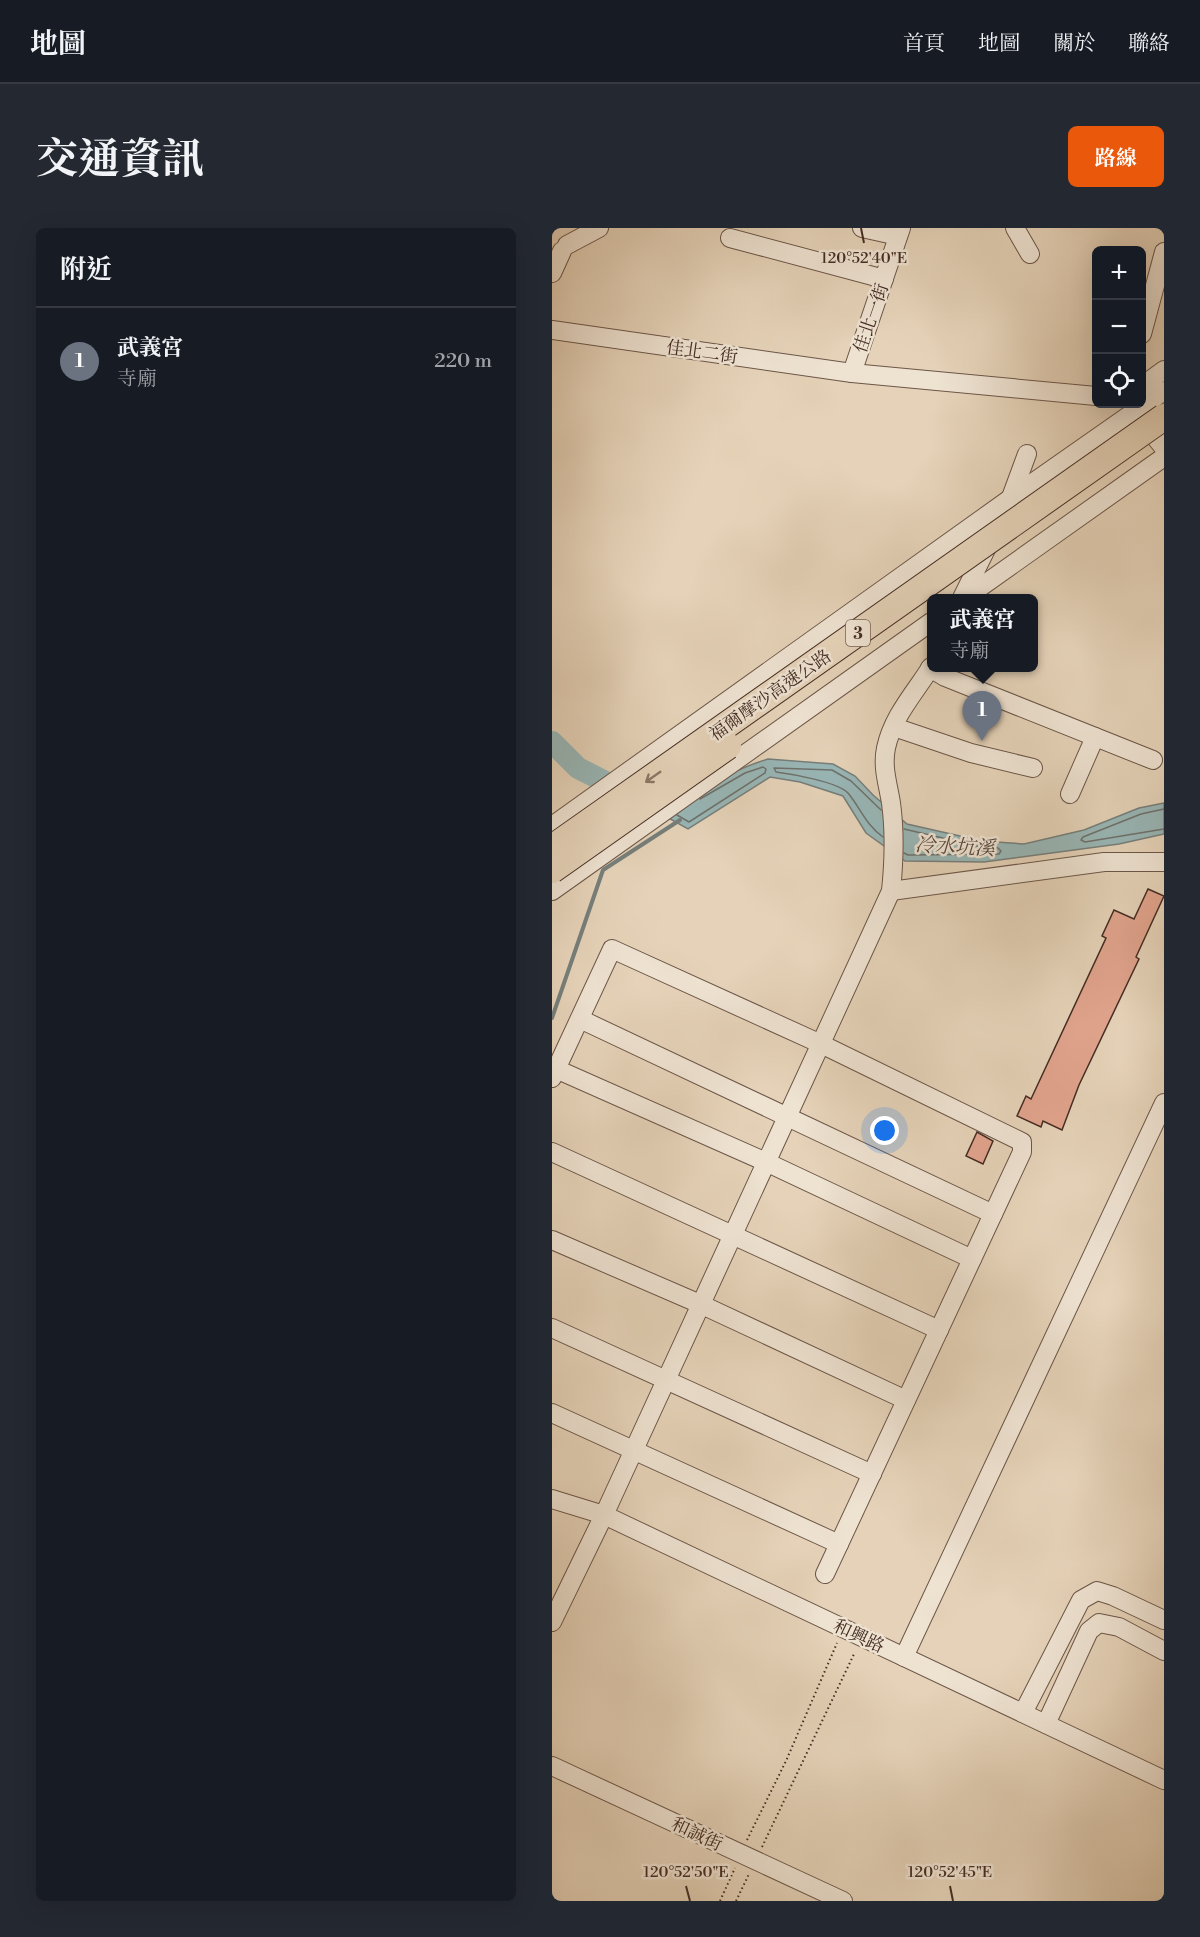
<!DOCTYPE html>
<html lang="zh-TW">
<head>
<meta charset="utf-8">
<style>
	:root { --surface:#171b24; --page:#242831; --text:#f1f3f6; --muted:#9ea1a6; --line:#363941; --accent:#ea580c }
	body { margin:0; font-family:"Libre Bodoni","Noto Serif TC",serif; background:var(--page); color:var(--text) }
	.controls { position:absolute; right:18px; top:18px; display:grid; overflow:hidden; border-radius:9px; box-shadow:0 6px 24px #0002 }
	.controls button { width:54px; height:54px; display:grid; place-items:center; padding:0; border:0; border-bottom:2px solid var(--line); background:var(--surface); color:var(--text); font:30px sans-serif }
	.you { position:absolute; left:333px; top:903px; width:21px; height:21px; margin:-15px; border:4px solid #fff; border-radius:50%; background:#1a73e8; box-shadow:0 0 0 9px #1a73e833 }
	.badge { display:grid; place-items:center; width:39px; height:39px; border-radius:50%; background:var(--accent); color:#fff; font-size:20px; font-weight:700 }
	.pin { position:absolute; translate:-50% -50px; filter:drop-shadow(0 2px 3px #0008) }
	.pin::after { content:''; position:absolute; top:32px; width:21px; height:18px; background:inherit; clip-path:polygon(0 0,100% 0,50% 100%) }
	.popup { position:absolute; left:375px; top:366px; width:111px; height:78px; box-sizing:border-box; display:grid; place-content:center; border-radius:9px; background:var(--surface); filter:drop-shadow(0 2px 4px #0005); font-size:20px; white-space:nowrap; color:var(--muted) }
	.popup b { font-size:22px; color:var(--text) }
	.popup::after { content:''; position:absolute; left:50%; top:100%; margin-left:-12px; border:12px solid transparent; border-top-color:var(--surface) }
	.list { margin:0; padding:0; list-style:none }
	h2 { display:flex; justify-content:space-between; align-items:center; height:78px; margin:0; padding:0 24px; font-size:26px }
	h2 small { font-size:20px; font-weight:400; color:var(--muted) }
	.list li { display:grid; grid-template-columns:39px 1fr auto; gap:18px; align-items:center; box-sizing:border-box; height:108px; padding:0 24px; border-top:2px solid var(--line) }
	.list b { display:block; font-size:22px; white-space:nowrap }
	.list p { margin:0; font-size:20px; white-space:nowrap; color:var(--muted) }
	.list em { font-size:20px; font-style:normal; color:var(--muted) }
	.icon { flex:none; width:33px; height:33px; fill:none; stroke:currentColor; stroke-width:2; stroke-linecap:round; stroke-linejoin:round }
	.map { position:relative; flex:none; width:612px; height:1673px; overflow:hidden; border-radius:9px }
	header { display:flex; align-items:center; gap:36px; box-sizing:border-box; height:84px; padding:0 30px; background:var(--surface); border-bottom:2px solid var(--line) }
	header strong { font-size:28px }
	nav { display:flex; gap:33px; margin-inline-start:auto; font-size:21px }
	.intro { display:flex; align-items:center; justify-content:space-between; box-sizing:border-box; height:144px; padding:0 36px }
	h1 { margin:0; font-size:42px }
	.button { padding:15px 27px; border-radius:9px; background:var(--accent); color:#fff; font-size:21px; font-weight:700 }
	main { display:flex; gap:36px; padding:0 36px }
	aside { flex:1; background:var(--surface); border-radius:9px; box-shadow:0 6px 24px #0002 }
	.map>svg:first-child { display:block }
	.water { fill:#98b6b6; stroke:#767f7b; stroke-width:1.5 }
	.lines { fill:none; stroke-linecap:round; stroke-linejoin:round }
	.shore { stroke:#6e716c; stroke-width:1.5 }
	.stream { stroke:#767f7b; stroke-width:4 }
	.river { stroke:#98b6b6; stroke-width:22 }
	.building { fill:#e1a48d; stroke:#442c23; stroke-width:1.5 }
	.minor-casing { stroke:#6c5648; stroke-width:20 }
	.path { stroke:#442c23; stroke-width:2; stroke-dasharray:1.5 3; stroke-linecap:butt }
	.minor { stroke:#eee2d1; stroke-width:18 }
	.highway-bridge-casing { stroke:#442c23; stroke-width:28; stroke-linecap:butt }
	.highway-bridge { stroke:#e5d2b8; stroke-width:26 }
	.oneway { stroke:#8c7766 }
	.ticks { fill:none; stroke:#442c23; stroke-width:2 }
	.labels { text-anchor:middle; stroke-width:5; stroke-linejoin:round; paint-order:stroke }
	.shield { fill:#eee2d1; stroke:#776357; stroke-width:1.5 }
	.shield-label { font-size:16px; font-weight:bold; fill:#442c23 }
	.street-label { font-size:18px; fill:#442c23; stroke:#eee2d1 }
	.water-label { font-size:20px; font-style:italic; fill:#554840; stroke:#eee2d1 }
	.ticks-label { font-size:15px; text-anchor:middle; fill:#442c23; stroke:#eee2d1; stroke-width:5; stroke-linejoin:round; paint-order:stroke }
</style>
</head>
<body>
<header>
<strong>地圖</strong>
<nav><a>首頁</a><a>地圖</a><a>關於</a><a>聯絡</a></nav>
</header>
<div class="intro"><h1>交通資訊</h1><a class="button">路線</a></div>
<main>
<aside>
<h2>附近<small></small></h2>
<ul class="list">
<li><span class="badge" style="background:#6b7280">1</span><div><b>武義宮</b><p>寺廟</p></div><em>220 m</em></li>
</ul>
</aside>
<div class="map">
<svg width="612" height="1673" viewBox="0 0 612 1673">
	<rect width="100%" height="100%" fill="#e5d2b8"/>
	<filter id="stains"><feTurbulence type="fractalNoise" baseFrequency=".00333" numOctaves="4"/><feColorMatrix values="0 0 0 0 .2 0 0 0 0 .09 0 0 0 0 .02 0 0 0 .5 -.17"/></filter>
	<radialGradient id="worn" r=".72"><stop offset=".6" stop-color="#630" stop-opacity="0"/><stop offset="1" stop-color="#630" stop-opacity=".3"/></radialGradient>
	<!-- water -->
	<path class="water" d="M216 531 281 536 303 548 321 567 355 596 430 613 472 616 532 602 587 580 612 575V606L567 616 432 634 353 633 314 605 291 568 248 554 218 549 136 601 113 588C142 563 180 542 216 531Z"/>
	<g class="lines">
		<!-- shore -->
		<g class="shore">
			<path d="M612 581 589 586 531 609 529 612 533 614 612 601"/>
			<path d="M329 582 299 553 280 542 222 540 224 544C240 546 286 554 296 565 309 581 314 597 331 609"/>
			<path d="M125 587 137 594 213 545 214 541 211 539 193 545 148 571"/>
			<path d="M352 601 429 619 446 620 449 623 447 626 356 627 352 625"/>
		</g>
		<!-- stream -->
		<path class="stream" d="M0 790 51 642 128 592"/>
		<!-- river -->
		<path class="river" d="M0 514 26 540 75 565"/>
	</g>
	<!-- building -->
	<g class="building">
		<path d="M596 661 612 668 584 729 587 731 527 857 510 902 491 893 489 899 465 888 474 868 479 871 554 710 550 708 562 682 582 691Z"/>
		<path d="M425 904 441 913 431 936 414 928Z"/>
	</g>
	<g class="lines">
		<defs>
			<g id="minor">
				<path d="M310 0 346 8"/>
				<path d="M463 0 478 26"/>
				<path d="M178 10 332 51"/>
				<path d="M15 17 47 0"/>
				<path d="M0 45 10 23"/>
				<path d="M0 102 300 145 544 168"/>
				<path d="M590 106 612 24"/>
				<path d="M300 145 349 0"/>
				<path d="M590 158 612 142"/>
				<path d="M589 192 612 220"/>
				<path d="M458 272 475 226"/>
				<path d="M410 370 438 313"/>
				<path d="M413 370 612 229"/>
				<path d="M378 440 393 449 601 532"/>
				<path d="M342 499 419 525 481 540"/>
				<path d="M518 566 543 509"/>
				<path d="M0 598 459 270 612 163"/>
				<path d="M0 663 379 394"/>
				<path d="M339 663 552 634H612"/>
				<path d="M28 791 441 986"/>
				<path d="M4 841 214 934 420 1031"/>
				<path d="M0 850 60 721 269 816 470 914V924L273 1346"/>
				<path d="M0 924 387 1102"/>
				<path d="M0 1012 148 1076 354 1172"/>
				<path d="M0 1100 320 1246"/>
				<path d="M0 1185 287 1316"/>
				<path d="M0 1271 52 1287 612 1552"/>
				<path d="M0 1394 52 1287 339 663C342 634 343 604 339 575 336 556 330 539 334 520 341 488 362 466 379 439"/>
				<path d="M352 1429 612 875"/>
				<path d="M471 1485 529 1372 545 1363 561 1368 612 1392"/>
				<path d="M494 1496 537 1403 547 1395 567 1399 612 1423"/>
				<path d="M0 1538 291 1673"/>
			</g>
		</defs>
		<!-- minor casing -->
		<use href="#minor" class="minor-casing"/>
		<!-- path -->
		<g class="path">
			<path d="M195 1612 234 1533 285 1415"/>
			<path d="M210 1619 303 1424"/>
			<path d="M168 1673 183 1640"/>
			<path d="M184 1673 197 1646"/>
		</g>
		<!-- minor -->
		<use href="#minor" class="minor"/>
		<defs>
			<g id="highway-bridge">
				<path d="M0 620 612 189"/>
				<path d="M0 642 176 518"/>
			</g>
		</defs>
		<!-- highway-bridge casing -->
		<use href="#highway-bridge" class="highway-bridge-casing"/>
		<!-- highway-bridge -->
		<use href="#highway-bridge" class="highway-bridge"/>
	</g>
	<!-- one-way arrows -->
	<defs><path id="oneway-shaft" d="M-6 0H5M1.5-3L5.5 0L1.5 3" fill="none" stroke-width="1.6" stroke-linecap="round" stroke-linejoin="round" transform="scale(1.5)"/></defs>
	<use class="oneway" href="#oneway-shaft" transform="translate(101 549) rotate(145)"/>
	<!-- ticks -->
	<path class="ticks" d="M309 0 312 15M134 1658 138 1673M398 1658 401 1673"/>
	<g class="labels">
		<!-- shield labels -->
		<rect class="shield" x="294" y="392" width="24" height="26" rx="4.5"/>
		<g class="shield-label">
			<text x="306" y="411">3</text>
		</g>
		<!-- street labels -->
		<g class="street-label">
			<text transform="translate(319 90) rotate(-71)" y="6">佳北一街</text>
			<text transform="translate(150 124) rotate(8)" y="6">佳北二街</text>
			<text transform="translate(218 467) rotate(-35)" y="6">福爾摩沙高速公路</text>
			<text transform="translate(307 1408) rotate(25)" y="6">和興路</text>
			<text transform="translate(145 1606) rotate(25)" y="6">和誠街</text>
		</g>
		<!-- water labels -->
		<g class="water-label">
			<text transform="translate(403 618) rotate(3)" y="7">冷水坑溪</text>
		</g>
	</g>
	<g class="ticks-label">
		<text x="312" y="35">120°52'40"E</text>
		<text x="134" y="1649">120°52'50"E</text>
		<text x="398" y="1649">120°52'45"E</text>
	</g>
	<rect width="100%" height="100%" filter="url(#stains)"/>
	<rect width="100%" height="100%" fill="url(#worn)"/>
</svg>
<div class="controls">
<button>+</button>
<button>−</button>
<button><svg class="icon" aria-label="locate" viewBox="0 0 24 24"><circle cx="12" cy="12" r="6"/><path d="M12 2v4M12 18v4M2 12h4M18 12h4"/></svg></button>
</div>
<div class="you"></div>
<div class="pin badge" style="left:430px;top:513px;background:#6b7280">1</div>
<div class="popup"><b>武義宮</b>寺廟</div>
</div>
</main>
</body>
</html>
